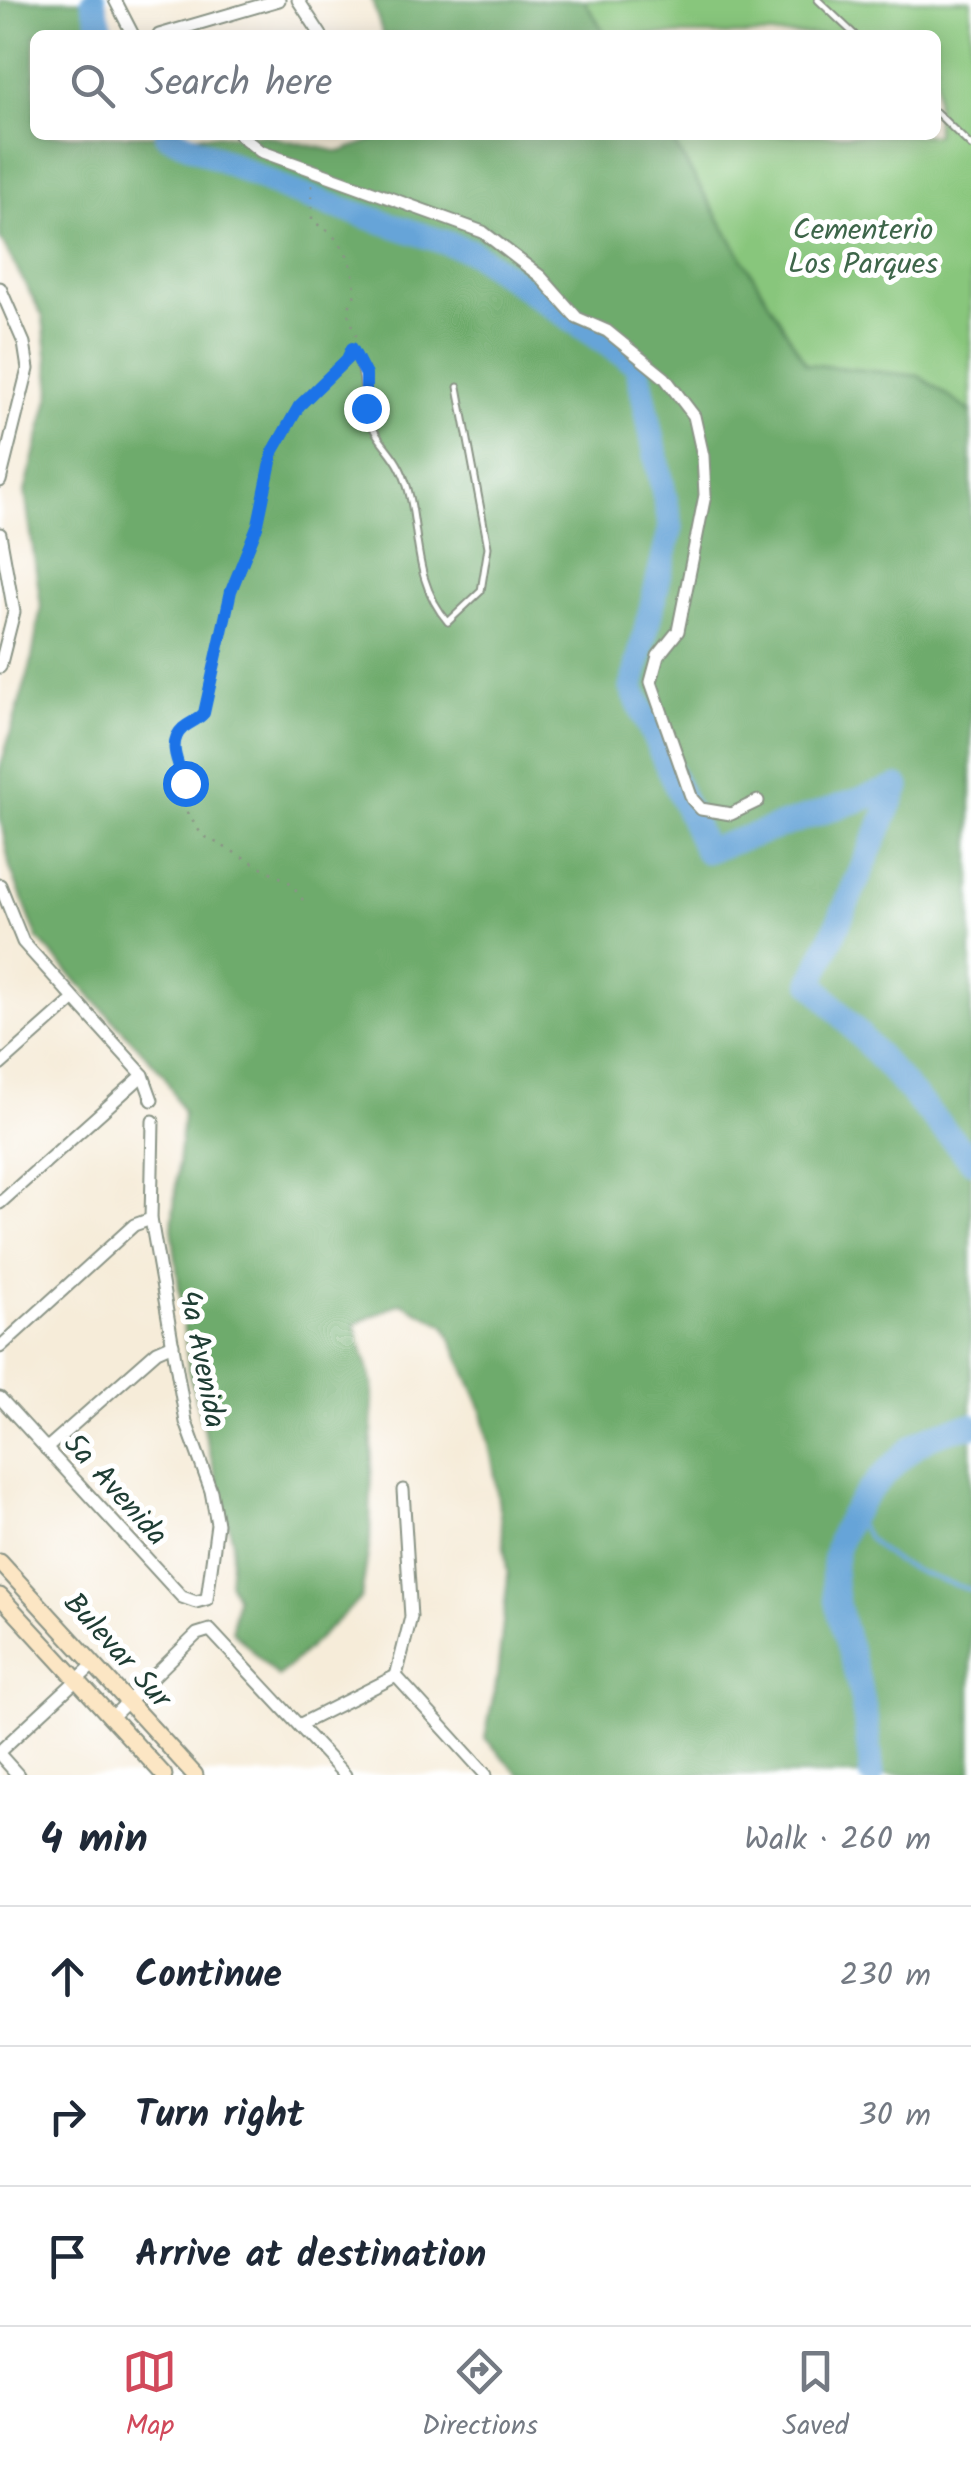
<!DOCTYPE html>
<html lang="en">
<head>
<meta charset="utf-8">
<style>
	:root { --surface:#fff; --page:#f6f6f7; --text:#1f2937; --muted:#747a83; --line:#e0e1e3; --accent:#d1495b }
	body { margin:0; font-family:Kalam,sans-serif; background:var(--page); color:var(--text) }
	.stop { position:absolute; width:30px; height:30px; margin:-22px; border:8px solid #1a73e8; border-radius:50%; background:#fff }
	.stop.end { background:#1a73e8; border-color:#fff; box-shadow:0 2px 10px #0008 }
	.list { margin:0; padding:0; list-style:none }
	h2 { display:flex; justify-content:space-between; align-items:center; height:130px; margin:0; padding:0 40px; font-size:42px }
	h2 small { font-size:32px; font-weight:400; color:var(--muted) }
	.list li { display:grid; grid-template-columns:65px 1fr auto; gap:30px; align-items:center; box-sizing:border-box; height:140px; padding:0 40px; border-top:2px solid var(--line) }
	.list b { display:block; font-size:38px; white-space:nowrap }
	.list em { font-size:32px; font-style:normal; color:var(--muted) }
	.icon { flex:none; width:55px; height:55px; fill:none; stroke:currentColor; stroke-width:2; stroke-linecap:round; stroke-linejoin:round }
	.map { position:relative; flex:none; width:971px; height:1775px; overflow:hidden }
	.search { position:absolute; background:var(--surface); box-shadow:0 5px 25px #0003; left:30px; right:30px; top:30px; height:110px; display:flex; align-items:center; gap:25px; box-sizing:border-box; padding:0 35px; border-radius:15px; color:var(--muted); font-size:38px }
	.sheet { height:550px; background:var(--surface) }
	nav { display:flex; justify-content:space-around; align-items:center; box-sizing:border-box; height:140px; border-top:2px solid var(--line); background:var(--surface); font-size:28px; color:var(--muted) }
	nav a { display:grid; justify-items:center; gap:5px }
	nav .on { color:var(--accent) }
	.map>svg:first-child { display:block }
	.green { fill:#88c67c; stroke:#548258; stroke-width:2.5 }
	.forest { fill:#6eab6c; stroke:#467450; stroke-width:2.5 }
	.lines { fill:none; stroke-linecap:round; stroke-linejoin:round }
	.stream { stroke:#66a4d8; stroke-width:4 }
	.river { stroke:#66a4d8; stroke-width:25 }
	.lane-casing { stroke:#8a9486; stroke-width:9 }
	.street-casing { stroke:#8a9486; stroke-width:15 }
	.secondary-casing { stroke:#8a9486; stroke-width:19 }
	.path { stroke:#8a9486; stroke-width:2.5; stroke-dasharray:2.5 8; stroke-linecap:butt }
	.lane { stroke:#fff; stroke-width:5 }
	.street { stroke:#fff; stroke-width:11 }
	.secondary { stroke:#fce6c4; stroke-width:15 }
	.route { stroke:#1a73e8; stroke-width:12 }
	.labels { text-anchor:middle; stroke-width:10; stroke-linejoin:round; paint-order:stroke }
	.park-label { font-size:30px; fill:#3e664a; stroke:#fff }
	.street-label { font-size:30px; fill:#1f3d34; stroke:#fff }
</style>
</head>
<body>
<div class="map">
<svg width="971" height="1775" viewBox="0 0 971 1775">
	<rect width="100%" height="100%" fill="#fff"/>
	<filter id="ink" filterUnits="userSpaceOnUse"><feTurbulence type="fractalNoise" baseFrequency=".01" numOctaves="2"/><feDisplacementMap in="SourceGraphic" scale="20" xChannelSelector="R" yChannelSelector="G"/><feConvolveMatrix kernelMatrix="1 2 1 2 8 2 1 2 1" color-interpolation-filters="sRGB"/></filter>
	<filter id="wash" filterUnits="userSpaceOnUse"><feTurbulence type="fractalNoise" baseFrequency=".0048" numOctaves="4" result="noise"/><feDisplacementMap in="SourceGraphic" scale="40" xChannelSelector="R" yChannelSelector="G"/><feGaussianBlur stdDeviation="2.25" result="paint"/><feColorMatrix in="noise" values="0 0 0 0 0 0 0 0 0 0 0 0 0 0 0 0 0 1.4 0 .05"/><feComposite in="paint" operator="in"/></filter>
	<g filter="url(#wash)">
		<rect width="100%" height="100%" fill="#f6ecd9"/>
		<!-- green -->
		<path class="green" d="M584 0H971V412L919 376 806 364 669 135H936V35H606Z"/>
		<!-- forest -->
		<g class="forest">
			<path d="M0 0H93L109 35H35V135H263L340 152 387 135H669L806 364 919 376 971 412V1775H520L485 1738 497 1678 508 1577 494 1469 481 1407 445 1325 401 1303 355 1324 373 1385 370 1541 361 1598 278 1677 232 1630 236 1597 229 1582 233 1542 189 1373 172 1227 183 1113 164 1075 38 939 10 868 0 816V768L31 664 41 606 25 492 51 391 43 317 0 238Z"/>
			<path d="M372 0H584L606 35H383Z"/>
		</g>
		<g class="lines">
			<!-- stream -->
			<path class="stream" d="M852 1508C868 1560 923 1575 971 1590"/>
			<!-- river -->
			<g class="river">
				<path d="M93 0 103 35"/>
				<path d="M167 135 289 191 471 251 637 364 671 527 632 688 706 851 898 787 812 982 971 1160"/>
				<path d="M872 1775C869 1750 867 1723 862 1698 842 1603 801 1561 881 1478 913 1445 924 1433 971 1426"/>
			</g>
		</g>
	</g>
	<g filter="url(#ink)">
		<g class="lines">
			<defs>
				<g id="lane">
					<path d="M818 0 855 35"/>
					<path d="M936 112 971 146"/>
					<path d="M352 348C366 376 361 380 366 407 372 438 389 446 400 468 424 516 407 575 448 622L481 591 488 547 458 387"/>
				</g>
				<g id="street">
					<path d="M115 0 133 35"/>
					<path d="M298 0 321 35"/>
					<path d="M159 35 279 0"/>
					<path d="M240 135 260 151 483 232 540 276 577 318 607 331 665 378 694 416 703 456 705 495 678 631 658 656 651 682 692 799 701 809 731 814 758 801"/>
					<path d="M0 288 24 343 28 369 0 481"/>
					<path d="M0 534 14 612 0 667"/>
					<path d="M0 885 23 942 143 1075 152 1100"/>
					<path d="M0 1065 73 1000"/>
					<path d="M0 1203 143 1075"/>
					<path d="M0 1347 134 1225 151 1219"/>
					<path d="M0 1398 182 1597 196 1602 207 1599 217 1524 211 1491 186 1422 151 1219 153 1121"/>
					<path d="M46 1449 157 1351 173 1344"/>
					<path d="M396 1676 411 1617 403 1490"/>
					<path d="M396 1676 486 1775"/>
					<path d="M112 1717 197 1634 210 1630 345 1775"/>
					<path d="M299 1725 396 1676"/>
					<path d="M0 1751 94 1664"/>
					<path d="M0 1755 18 1775"/>
				</g>
				<g id="secondary">
					<path d="M0 1562 195 1775"/>
					<path d="M0 1596 164 1775"/>
				</g>
			</defs>
			<!-- lane casing -->
			<use href="#lane" class="lane-casing"/>
			<!-- street casing -->
			<use href="#street" class="street-casing"/>
			<!-- secondary casing -->
			<use href="#secondary" class="secondary-casing"/>
			<!-- path -->
			<g class="path">
				<path d="M312 185V221C341 237 353 256 355 291 355 299 349 303 348 312L357 338"/>
				<path d="M303 900 289 882 202 835 186 811 185 783 173 756 180 730 203 713 231 591 257 524 273 452 299 407 347 359"/>
			</g>
			<!-- lane -->
			<use href="#lane" class="lane"/>
			<!-- street -->
			<use href="#street" class="street"/>
			<!-- secondary -->
			<use href="#secondary" class="secondary"/>
		</g>
	</g>
	<g class="lines" filter="url(#ink)">
		<!-- route -->
		<path class="route" d="M185 783C179 765 166 743 183 728 190 722 197 721 204 713L231 591 258 524 273 452 299 406 347 359 352 348 366 375V408"/>
	</g>
	<g class="labels">
		<!-- park labels -->
		<g class="park-label">
			<text x="863" y="239">Cementerio<tspan x="863" dy="34">Los Parques</tspan></text>
		</g>
		<!-- street labels -->
		<g class="street-label">
			<text transform="translate(203 1359) rotate(79)" y="10">4a Avenida</text>
			<text transform="translate(116 1489) rotate(48)" y="10">5a Avenida</text>
			<text transform="translate(118 1650) rotate(48)" y="10">Bulevar Sur</text>
		</g>
	</g>
</svg>
<div class="stop" style="left:185px;top:783px"></div>
<div class="stop end" style="left:366px;top:408px"></div>
<div class="search"><svg class="icon" aria-label="search" viewBox="0 0 24 24"><circle cx="10" cy="10" r="6"/><path d="M15 15l6 6"/></svg>Search here</div>
</div>
<section class="sheet">
<h2>4 min<small>Walk · 260 m</small></h2>
<ul class="list">
<li><svg class="icon" aria-label="ahead" viewBox="0 0 24 24"><path d="M12 20V5M6 11l6-6 6 6"/></svg><div><b>Continue</b></div><em>230 m</em></li>
<li><svg class="icon" aria-label="right" viewBox="0 0 24 24"><path d="M7 20v-9h11M14 6l5 5-5 5"/></svg><div><b>Turn right</b></div><em>30 m</em></li>
<li><svg class="icon" aria-label="arrive" viewBox="0 0 24 24"><path d="M6 21V4h12l-3 4 3 4H6"/></svg><div><b>Arrive at destination</b></div></li>
</ul>
</section>
<nav>
<a class="on"><svg class="icon" aria-label="map" viewBox="0 0 24 24"><path d="M3 6l6-2 6 2 6-2v14l-6 2-6-2-6 2zM9 4v14M15 6v14"/></svg>Map</a>
<a><svg class="icon" aria-label="directions" viewBox="0 0 24 24"><path d="M12 3l9 9-9 9-9-9zM9 14v-3h6M13 9l2 2-2 2"/></svg>Directions</a>
<a><svg class="icon" aria-label="saved" viewBox="0 0 24 24"><path d="M7 4h10v16l-5-4-5 4z"/></svg>Saved</a>
</nav>
</body>
</html>
